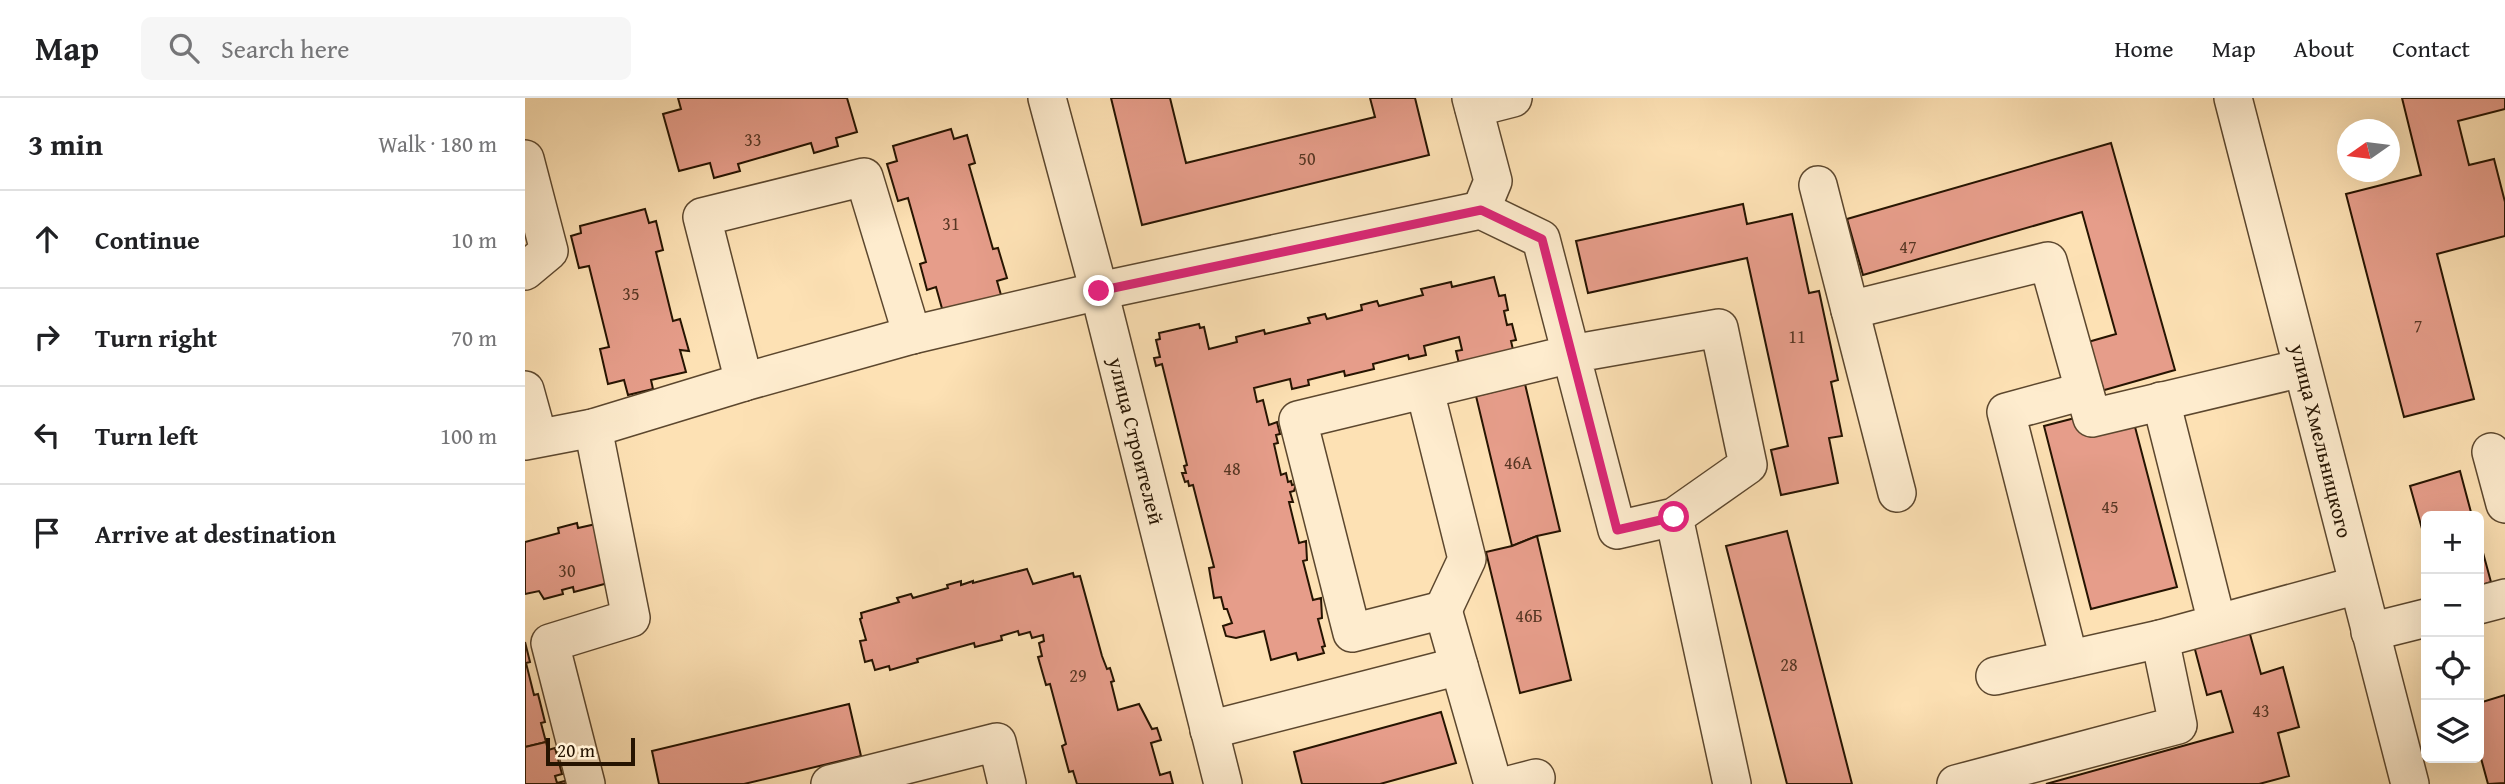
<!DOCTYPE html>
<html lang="en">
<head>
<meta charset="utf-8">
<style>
	:root { --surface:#fff; --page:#f6f6f6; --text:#202124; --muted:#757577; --line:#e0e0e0 }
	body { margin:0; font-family:"Gentium Book Plus",serif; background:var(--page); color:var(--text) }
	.controls { position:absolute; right:21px; bottom:21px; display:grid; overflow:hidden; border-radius:10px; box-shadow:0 7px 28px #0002 }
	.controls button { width:63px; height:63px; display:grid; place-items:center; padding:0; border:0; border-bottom:2px solid var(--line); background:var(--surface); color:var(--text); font:35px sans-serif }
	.compass { position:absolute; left:1812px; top:21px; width:63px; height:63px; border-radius:50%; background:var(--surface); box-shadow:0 7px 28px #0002; rotate:256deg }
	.scale { position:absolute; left:21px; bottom:18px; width:89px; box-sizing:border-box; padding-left:7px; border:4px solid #261401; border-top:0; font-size:19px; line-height:24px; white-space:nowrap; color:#261401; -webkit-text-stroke:5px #feecce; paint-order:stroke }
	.stop { position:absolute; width:21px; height:21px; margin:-16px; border:5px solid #db2777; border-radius:50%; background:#fff }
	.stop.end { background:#db2777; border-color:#fff; box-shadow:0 2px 7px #0008 }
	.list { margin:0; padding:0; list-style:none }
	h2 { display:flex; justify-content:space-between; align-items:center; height:91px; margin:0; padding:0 28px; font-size:30px }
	h2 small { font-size:23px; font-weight:400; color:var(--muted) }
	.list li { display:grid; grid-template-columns:46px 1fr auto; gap:21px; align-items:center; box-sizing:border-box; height:98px; padding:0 28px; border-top:2px solid var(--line) }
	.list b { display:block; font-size:26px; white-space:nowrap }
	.list em { font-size:23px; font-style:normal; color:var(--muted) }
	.icon { flex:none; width:38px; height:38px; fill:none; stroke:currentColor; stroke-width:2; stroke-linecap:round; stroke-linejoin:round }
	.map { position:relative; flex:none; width:1980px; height:686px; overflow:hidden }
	header { display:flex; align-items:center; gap:42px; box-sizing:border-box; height:98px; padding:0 35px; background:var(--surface); border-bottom:2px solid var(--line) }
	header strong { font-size:33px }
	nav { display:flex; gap:38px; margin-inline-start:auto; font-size:24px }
	.search { width:490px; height:63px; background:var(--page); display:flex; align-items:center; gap:18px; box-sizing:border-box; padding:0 24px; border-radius:10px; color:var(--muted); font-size:26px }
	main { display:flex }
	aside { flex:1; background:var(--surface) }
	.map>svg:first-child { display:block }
	.building { fill:#e69d8a; stroke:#261401; stroke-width:2 }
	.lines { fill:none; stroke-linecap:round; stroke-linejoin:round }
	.minor-casing { stroke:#5c472e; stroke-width:40 }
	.minor { stroke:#feecce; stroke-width:37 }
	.route { stroke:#db2777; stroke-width:9 }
	.labels { text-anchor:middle; stroke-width:7; stroke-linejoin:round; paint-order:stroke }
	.number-label { font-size:18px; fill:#563623 }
	.street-label { font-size:21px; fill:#261401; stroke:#feecce }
</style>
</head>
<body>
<header>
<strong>Map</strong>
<div class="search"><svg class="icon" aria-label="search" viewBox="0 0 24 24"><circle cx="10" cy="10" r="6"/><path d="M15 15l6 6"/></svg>Search here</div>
<nav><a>Home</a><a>Map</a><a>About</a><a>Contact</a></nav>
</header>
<main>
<aside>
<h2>3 min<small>Walk · 180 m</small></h2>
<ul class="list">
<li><svg class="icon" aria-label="ahead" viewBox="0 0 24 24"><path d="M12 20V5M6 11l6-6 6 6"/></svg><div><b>Continue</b></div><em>10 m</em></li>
<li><svg class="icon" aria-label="right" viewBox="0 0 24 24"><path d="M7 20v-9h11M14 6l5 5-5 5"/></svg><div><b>Turn right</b></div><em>70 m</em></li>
<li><svg class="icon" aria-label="left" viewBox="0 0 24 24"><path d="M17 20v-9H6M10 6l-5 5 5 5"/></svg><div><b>Turn left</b></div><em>100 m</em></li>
<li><svg class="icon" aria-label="arrive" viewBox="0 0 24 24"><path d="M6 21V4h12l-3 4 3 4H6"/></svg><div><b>Arrive at destination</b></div></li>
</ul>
</aside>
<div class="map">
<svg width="1980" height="686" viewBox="0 0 1980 686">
	<rect width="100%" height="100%" fill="#fde1b4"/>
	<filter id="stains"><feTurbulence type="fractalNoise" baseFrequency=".00286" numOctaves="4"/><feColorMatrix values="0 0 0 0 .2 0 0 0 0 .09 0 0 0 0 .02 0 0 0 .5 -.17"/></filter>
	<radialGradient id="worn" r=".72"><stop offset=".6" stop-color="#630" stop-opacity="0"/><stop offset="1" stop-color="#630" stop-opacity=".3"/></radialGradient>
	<!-- building -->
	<g class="building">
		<path d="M153 0H322L332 34 311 40 313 48 289 55 286 45 213 66 215 73 189 80 185 65 154 73 138 16 156 11Z"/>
		<path d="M586 0H645L661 65 850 19 845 0H890L904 57 617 127Z"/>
		<path d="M1877 0H1980V11L1933 23 1944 67 1969 61 1980 104V138L1912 156 1949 301 1879 319 1821 96 1896 77Z"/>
		<path d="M426 31 429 41 442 37 450 65 444 67 468 151 473 150 482 180 472 183 476 197 418 214 411 189 402 192 395 166 401 164 383 100 373 103 362 66 372 63 368 48Z"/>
		<path d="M1586 45 1650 272 1576 293 1563 244 1591 236 1557 114 1338 177 1322 121Z"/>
		<path d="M1218 106 1222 126 1267 116 1284 195 1294 193 1313 282 1306 284 1317 338 1304 340 1313 385 1256 397 1246 352 1263 348 1222 160 1063 195 1051 143Z"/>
		<path d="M120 111 124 125 131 123 138 152 131 154 148 223 155 221 164 253 155 252 161 274 126 282 128 291 103 297 99 282 83 286 75 251 84 249 64 168 54 170 46 138 56 135 55 128Z"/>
		<path d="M969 179 974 198 980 197 983 212 979 213 982 227 987 226 991 242 986 243 989 256 935 270 931 253 937 252 934 239 899 248 901 257 884 261 883 257 848 266 849 271 820 278 819 273 783 282 784 287 767 291 765 281 729 290 732 304 738 302 744 327 752 324 755 336 751 337 753 345 749 346 756 377 761 375 763 384 766 383 767 387 771 386 769 393 765 394 768 404H764L774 445 781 443 782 462 778 463 788 502 796 500 797 520 793 521 800 548 797 549 799 555 773 562 771 555 746 562 739 533 711 540 701 538 698 528 707 525 702 511H699L696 499 689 500 684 470 689 469 668 387 664 388 663 383 660 384 657 375H661L659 368 662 367 637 266 631 268 629 260 635 259 631 242 635 241 634 235 674 226 675 230 679 229 684 251 712 244 711 239 739 232 740 236 785 225 783 220 800 216 802 221 837 212 836 207 852 203 854 208 898 197 896 191 926 184 927 189Z"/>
		<path d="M1000 286 1035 433 1012 438 987 448 951 298Z"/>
		<path d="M1604 306 1652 489 1566 511 1519 328Z"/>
		<path d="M1935 373 1947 418H1901V445L1885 388Z"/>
		<path d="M52 425 53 430 71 426 87 484 49 494 48 489 37 492 38 496 19 501 14 493 0 496V444L34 435 33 430Z"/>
		<path d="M1262 433 1327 686H1262L1201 448Z"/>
		<path d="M1012 438 1046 582 995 595 961 454 987 448Z"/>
		<path d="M1954 440 1966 484 1954 488Z"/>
		<path d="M502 471 508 486 548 475 549 479 555 478 577 558 582 571 585 570 589 583 586 584 593 612 614 606 627 631 632 630 636 642 626 645 635 677 645 674 648 686H552L548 673 544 674 537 648 541 646 525 586 521 587 513 559 517 558 514 545 519 543 518 537 507 540 505 534 494 537 493 533 476 538 477 542 450 549 449 545 392 561 393 564 365 572 364 568 350 572 347 562 340 564 335 543 341 542 335 521 337 520 336 515 374 504 372 500 386 496 388 500 423 490 422 487 436 483V487L448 483V485Z"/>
		<path d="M1723 529 1736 576 1758 569 1774 629 1753 635 1764 678 1734 686H1521L1708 634 1696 593 1682 597 1668 544Z"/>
		<path d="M0 544 5 564 1 565 9 597 13 596 20 624 16 625 21 644 0 649Z"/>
		<path d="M1980 597V685L1963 686 1954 653V605Z"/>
		<path d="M324 606 336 658 219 686H134L127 653Z"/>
		<path d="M916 614 931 665 855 686H777L769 654Z"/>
		<path d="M21 644 23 652 30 650 37 676 30 678 32 685 40 683 41 686H0V649Z"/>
	</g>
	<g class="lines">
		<defs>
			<g id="minor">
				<path d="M522 0 574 193 698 686"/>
				<path d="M946 0 968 83 956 112"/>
				<path d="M1708 0 1885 686"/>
				<path d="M949 10 988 0"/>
				<path d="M0 61 24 153 0 173"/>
				<path d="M1293 87 1325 212 1523 163 1567 320 1777 270"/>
				<path d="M1325 212 1372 395"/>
				<path d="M219 284 177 119 339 79 387 237"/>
				<path d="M0 292 13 339"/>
				<path d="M900 293 942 461 918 512"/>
				<path d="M1636 303 1692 525"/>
				<path d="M0 343 68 330 219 284 387 237 574 193 956 112 1016 141 1046 256 773 322 827 535 918 512 968 686"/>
				<path d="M1966 354 1980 406"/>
				<path d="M1149 419 1092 432 1046 256 1194 230 1223 367 1149 419 1207 686"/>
				<path d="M1954 507 1980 500"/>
				<path d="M1845 534 1901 520"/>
				<path d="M1544 561 1481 314 1559 293"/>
				<path d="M1470 578 1635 541"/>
				<path d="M684 632 934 568"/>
				<path d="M61 686 25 545 106 520 68 330"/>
				<path d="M305 686 472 644 482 686"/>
				<path d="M988 686 1011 680"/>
				<path d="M1431 686 1653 627 1635 541 1833 487"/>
			</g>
		</defs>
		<!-- minor casing -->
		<use href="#minor" class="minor-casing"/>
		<!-- minor -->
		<use href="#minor" class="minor"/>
	</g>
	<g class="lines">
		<!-- route -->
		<path class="route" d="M574 193 956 112 1017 141 1092 432 1149 419"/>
	</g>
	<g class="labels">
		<!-- number labels -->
		<g class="number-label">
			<text x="228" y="48">33</text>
			<text x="782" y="67">50</text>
			<text x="426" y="132">31</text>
			<text x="1383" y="155">47</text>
			<text x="106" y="202">35</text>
			<text x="1893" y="234">7</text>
			<text x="1272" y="245">11</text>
			<text x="993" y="371">46А</text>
			<text x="707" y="377">48</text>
			<text x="1585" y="415">45</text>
			<text x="42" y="479">30</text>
			<text x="1004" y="524">46Б</text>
			<text x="1264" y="573">28</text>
			<text x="553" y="584">29</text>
			<text x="1736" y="619">43</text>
		</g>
		<!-- street labels -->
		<g class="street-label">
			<text transform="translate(611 343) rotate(76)" y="7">улица Строителей</text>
			<text transform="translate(1796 343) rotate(76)" y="7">улица Хмельницкого</text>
		</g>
	</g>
	<rect width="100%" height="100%" filter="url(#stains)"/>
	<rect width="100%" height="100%" fill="url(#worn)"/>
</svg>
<div class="controls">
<button>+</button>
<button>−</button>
<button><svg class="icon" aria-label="locate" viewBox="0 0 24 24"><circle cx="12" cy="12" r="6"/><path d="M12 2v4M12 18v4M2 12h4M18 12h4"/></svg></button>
<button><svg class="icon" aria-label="layers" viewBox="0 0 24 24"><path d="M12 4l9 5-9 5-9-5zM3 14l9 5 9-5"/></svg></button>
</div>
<svg class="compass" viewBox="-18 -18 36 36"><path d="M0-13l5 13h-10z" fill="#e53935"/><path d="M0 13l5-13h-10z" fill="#757577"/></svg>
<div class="scale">20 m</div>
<div class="stop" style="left:1149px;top:419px"></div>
<div class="stop end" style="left:574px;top:193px"></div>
</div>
</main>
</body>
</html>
